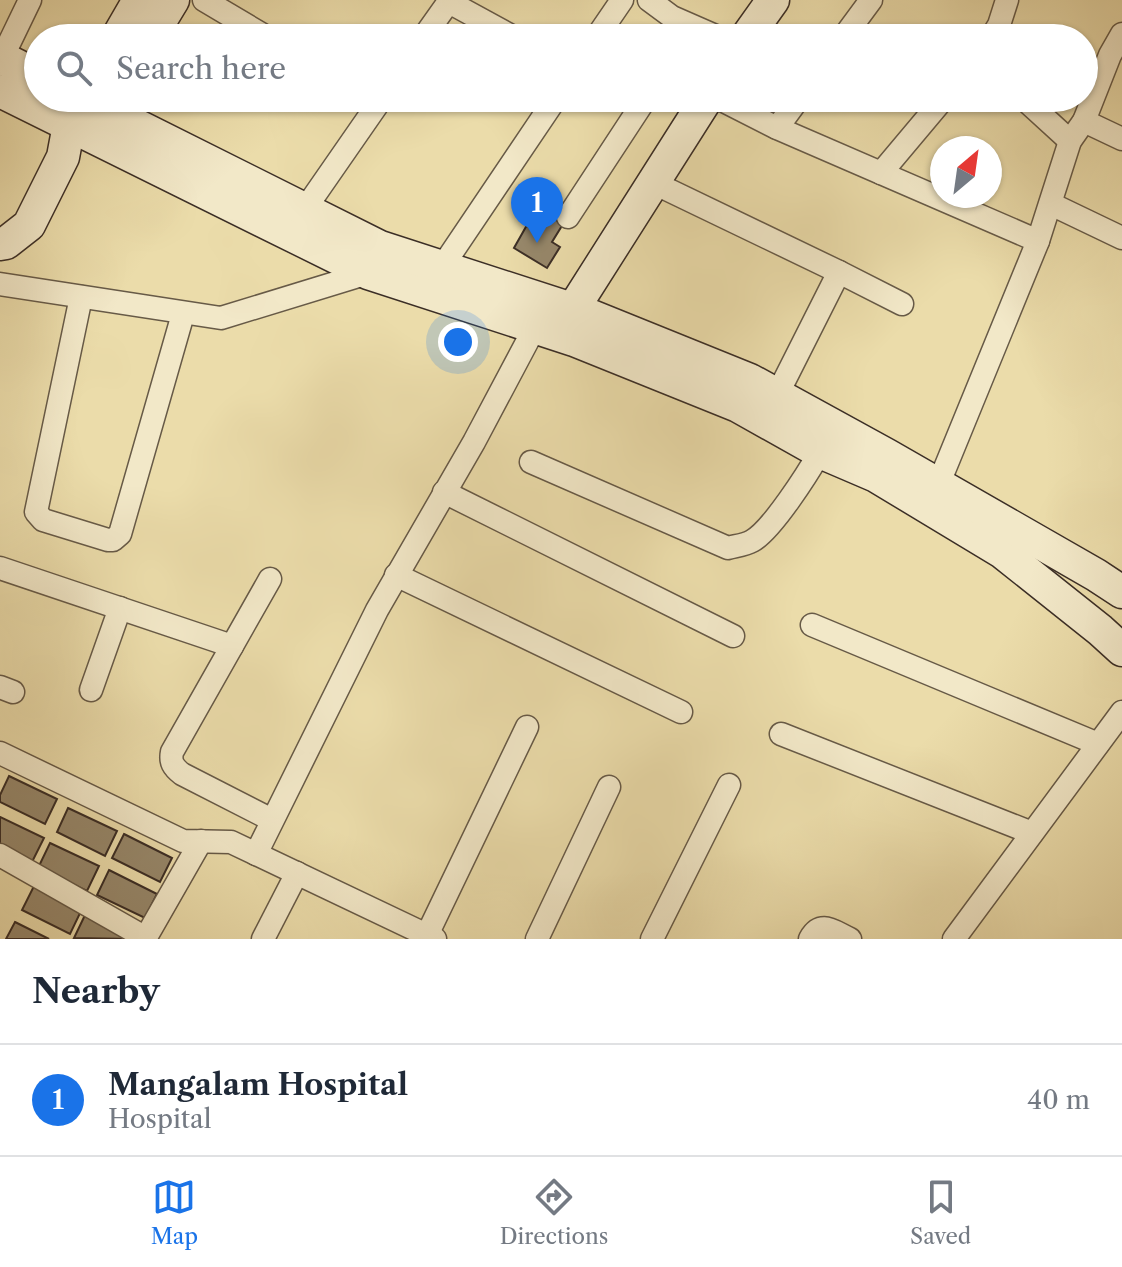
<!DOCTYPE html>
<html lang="en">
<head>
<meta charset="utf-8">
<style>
	:root { --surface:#fff; --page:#f2f2f3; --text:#1f2937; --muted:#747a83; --line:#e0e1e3; --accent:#1a73e8 }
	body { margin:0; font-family:"Libre Caslon Text",serif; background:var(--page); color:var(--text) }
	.compass { position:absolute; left:930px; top:136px; width:72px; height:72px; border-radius:50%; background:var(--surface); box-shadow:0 2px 6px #0004; rotate:29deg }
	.you { position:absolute; left:458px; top:342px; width:28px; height:28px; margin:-20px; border:6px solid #fff; border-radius:50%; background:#1a73e8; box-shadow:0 0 0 12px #1a73e833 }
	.badge { display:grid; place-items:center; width:52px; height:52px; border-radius:50%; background:var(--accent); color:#fff; font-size:26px; font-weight:700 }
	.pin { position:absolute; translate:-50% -66px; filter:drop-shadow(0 2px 4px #0008) }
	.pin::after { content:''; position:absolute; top:42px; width:28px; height:24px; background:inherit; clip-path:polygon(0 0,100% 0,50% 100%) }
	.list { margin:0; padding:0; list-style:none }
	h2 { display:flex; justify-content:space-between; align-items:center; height:104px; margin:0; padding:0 32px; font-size:34px }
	h2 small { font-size:26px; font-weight:400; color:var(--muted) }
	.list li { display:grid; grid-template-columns:52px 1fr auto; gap:24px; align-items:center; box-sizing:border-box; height:112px; padding:0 32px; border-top:2px solid var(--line) }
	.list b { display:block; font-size:30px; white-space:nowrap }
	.list p { margin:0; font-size:26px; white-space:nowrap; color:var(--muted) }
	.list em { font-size:26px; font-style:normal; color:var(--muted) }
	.icon { flex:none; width:44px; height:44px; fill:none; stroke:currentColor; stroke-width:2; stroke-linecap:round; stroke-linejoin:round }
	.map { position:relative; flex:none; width:1122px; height:939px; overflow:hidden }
	.search { position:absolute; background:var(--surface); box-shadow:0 2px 6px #0004; left:24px; right:24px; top:24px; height:88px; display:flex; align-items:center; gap:20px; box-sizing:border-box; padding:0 28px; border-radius:44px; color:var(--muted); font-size:30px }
	.sheet { height:216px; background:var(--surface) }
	nav { display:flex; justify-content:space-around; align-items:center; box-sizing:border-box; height:112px; border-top:2px solid var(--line); background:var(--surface); font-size:22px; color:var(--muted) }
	nav a { display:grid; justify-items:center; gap:4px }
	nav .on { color:var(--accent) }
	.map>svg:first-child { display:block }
	.building { fill:#97886b; stroke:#3b2e26; stroke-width:2 }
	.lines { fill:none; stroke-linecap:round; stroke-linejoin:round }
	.street-casing { stroke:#675a47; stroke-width:25 }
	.secondary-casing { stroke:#3b2e26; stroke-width:35 }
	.street { stroke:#f2e8c8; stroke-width:22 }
	.secondary { stroke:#f2e8c8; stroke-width:32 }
</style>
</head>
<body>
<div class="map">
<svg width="1122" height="939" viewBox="0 0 1122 939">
	<rect width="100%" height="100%" fill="#ebdcaa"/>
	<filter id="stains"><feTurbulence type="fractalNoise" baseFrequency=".0025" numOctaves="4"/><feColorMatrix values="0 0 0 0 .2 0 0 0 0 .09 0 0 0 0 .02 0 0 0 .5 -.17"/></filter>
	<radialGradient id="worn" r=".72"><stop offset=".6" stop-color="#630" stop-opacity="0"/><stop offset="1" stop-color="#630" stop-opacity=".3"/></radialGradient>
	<!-- building -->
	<g class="building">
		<path d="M536 209 563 224 552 242 560 247 547 268 514 248Z"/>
		<path d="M9 776 57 799 45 824 0 802V795Z"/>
		<path d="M68 808 117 831 105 856 57 832Z"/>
		<path d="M0 817 44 838 32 862 0 847Z"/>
		<path d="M124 834 172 858 160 882 112 858Z"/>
		<path d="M50 843 99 866 87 891 38 868Z"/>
		<path d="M109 870 157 894 145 918 97 895Z"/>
		<path d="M34 886 82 909 70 934 22 910Z"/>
		<path d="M86 913 133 939 74 938Z"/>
		<path d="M15 922 49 939H6Z"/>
	</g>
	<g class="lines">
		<defs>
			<g id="street">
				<path d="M204 0 268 38"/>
				<path d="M649 0 672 17 720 38"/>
				<path d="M449 2 515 38"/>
				<path d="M423 38 450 0"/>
				<path d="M596 38 622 0"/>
				<path d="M843 38 871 0"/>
				<path d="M991 38 999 25 1007 0"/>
				<path d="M2 58 30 0"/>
				<path d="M718 98 777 128 1038 241"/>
				<path d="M1023 98 1070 141"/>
				<path d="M1084 121 1122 139"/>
				<path d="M777 128 799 98"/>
				<path d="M881 173 944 98"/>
				<path d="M654 183 839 272 902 304"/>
				<path d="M1051 204 1122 238"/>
				<path d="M305 209 382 98"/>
				<path d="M568 217 646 98"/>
				<path d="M442 267 556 98"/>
				<path d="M0 284 221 318 368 273"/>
				<path d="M81 297 36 512 43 520 108 540H113L120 534 183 314"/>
				<path d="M777 395 839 272"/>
				<path d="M531 462 728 548C735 546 745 545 752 541 772 530 808 473 820 452"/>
				<path d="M444 492 733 636"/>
				<path d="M934 495 1038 241 1070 141 1084 121 1110 55 1122 34"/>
				<path d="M0 568 232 646"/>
				<path d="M396 575 681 712"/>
				<path d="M270 579 172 752C170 762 173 767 182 774L272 820"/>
				<path d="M812 625 1098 744"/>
				<path d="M0 687 13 692"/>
				<path d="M91 690 120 608"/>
				<path d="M781 734 1032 833"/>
				<path d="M0 753 183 841 231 842 435 939"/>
				<path d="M256 854 377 610 474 442 535 327"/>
				<path d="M0 855 146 938"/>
				<path d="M427 935 527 727"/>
				<path d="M145 939 201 841"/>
				<path d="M263 939 297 873"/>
				<path d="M537 939 609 787"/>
				<path d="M652 939 729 785"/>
				<path d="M810 939C821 919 834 932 850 939"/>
				<path d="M954 939 1122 712"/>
			</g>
			<g id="secondary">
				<path d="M117 38 139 0"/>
				<path d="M150 38 173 0"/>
				<path d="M746 38 773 0"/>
				<path d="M0 57 38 76"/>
				<path d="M0 91 368 273 574 340 738 406 820 452 876 476 1002 552 1100 630 1122 650"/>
				<path d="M82 98 380 247 584 313 750 380 887 455 1096 575 1122 592"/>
				<path d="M0 244 6 243 29 225 63 157 69 125 78 108"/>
				<path d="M565 325 573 309 707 98"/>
			</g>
		</defs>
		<!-- street casing -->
		<use href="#street" class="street-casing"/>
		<!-- secondary casing -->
		<use href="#secondary" class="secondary-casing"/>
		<!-- street -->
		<use href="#street" class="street"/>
		<!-- secondary -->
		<use href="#secondary" class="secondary"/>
	</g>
	<rect width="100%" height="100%" filter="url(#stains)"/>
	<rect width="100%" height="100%" fill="url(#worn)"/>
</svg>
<svg class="compass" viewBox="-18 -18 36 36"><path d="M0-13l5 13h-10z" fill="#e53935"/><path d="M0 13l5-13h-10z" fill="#747a83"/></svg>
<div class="you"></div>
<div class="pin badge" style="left:537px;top:243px">1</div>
<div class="search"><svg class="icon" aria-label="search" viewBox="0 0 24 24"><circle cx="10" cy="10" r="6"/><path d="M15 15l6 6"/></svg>Search here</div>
</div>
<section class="sheet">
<h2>Nearby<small></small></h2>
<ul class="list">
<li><span class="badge">1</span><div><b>Mangalam Hospital</b><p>Hospital</p></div><em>40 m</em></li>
</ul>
</section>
<nav>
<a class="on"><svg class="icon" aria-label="map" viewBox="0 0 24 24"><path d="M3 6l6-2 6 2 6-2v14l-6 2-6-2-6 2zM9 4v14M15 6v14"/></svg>Map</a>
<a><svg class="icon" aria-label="directions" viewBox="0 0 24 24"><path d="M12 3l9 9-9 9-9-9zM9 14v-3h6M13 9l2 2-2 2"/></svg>Directions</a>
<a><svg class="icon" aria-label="saved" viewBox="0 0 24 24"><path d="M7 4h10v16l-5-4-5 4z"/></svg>Saved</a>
</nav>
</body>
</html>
